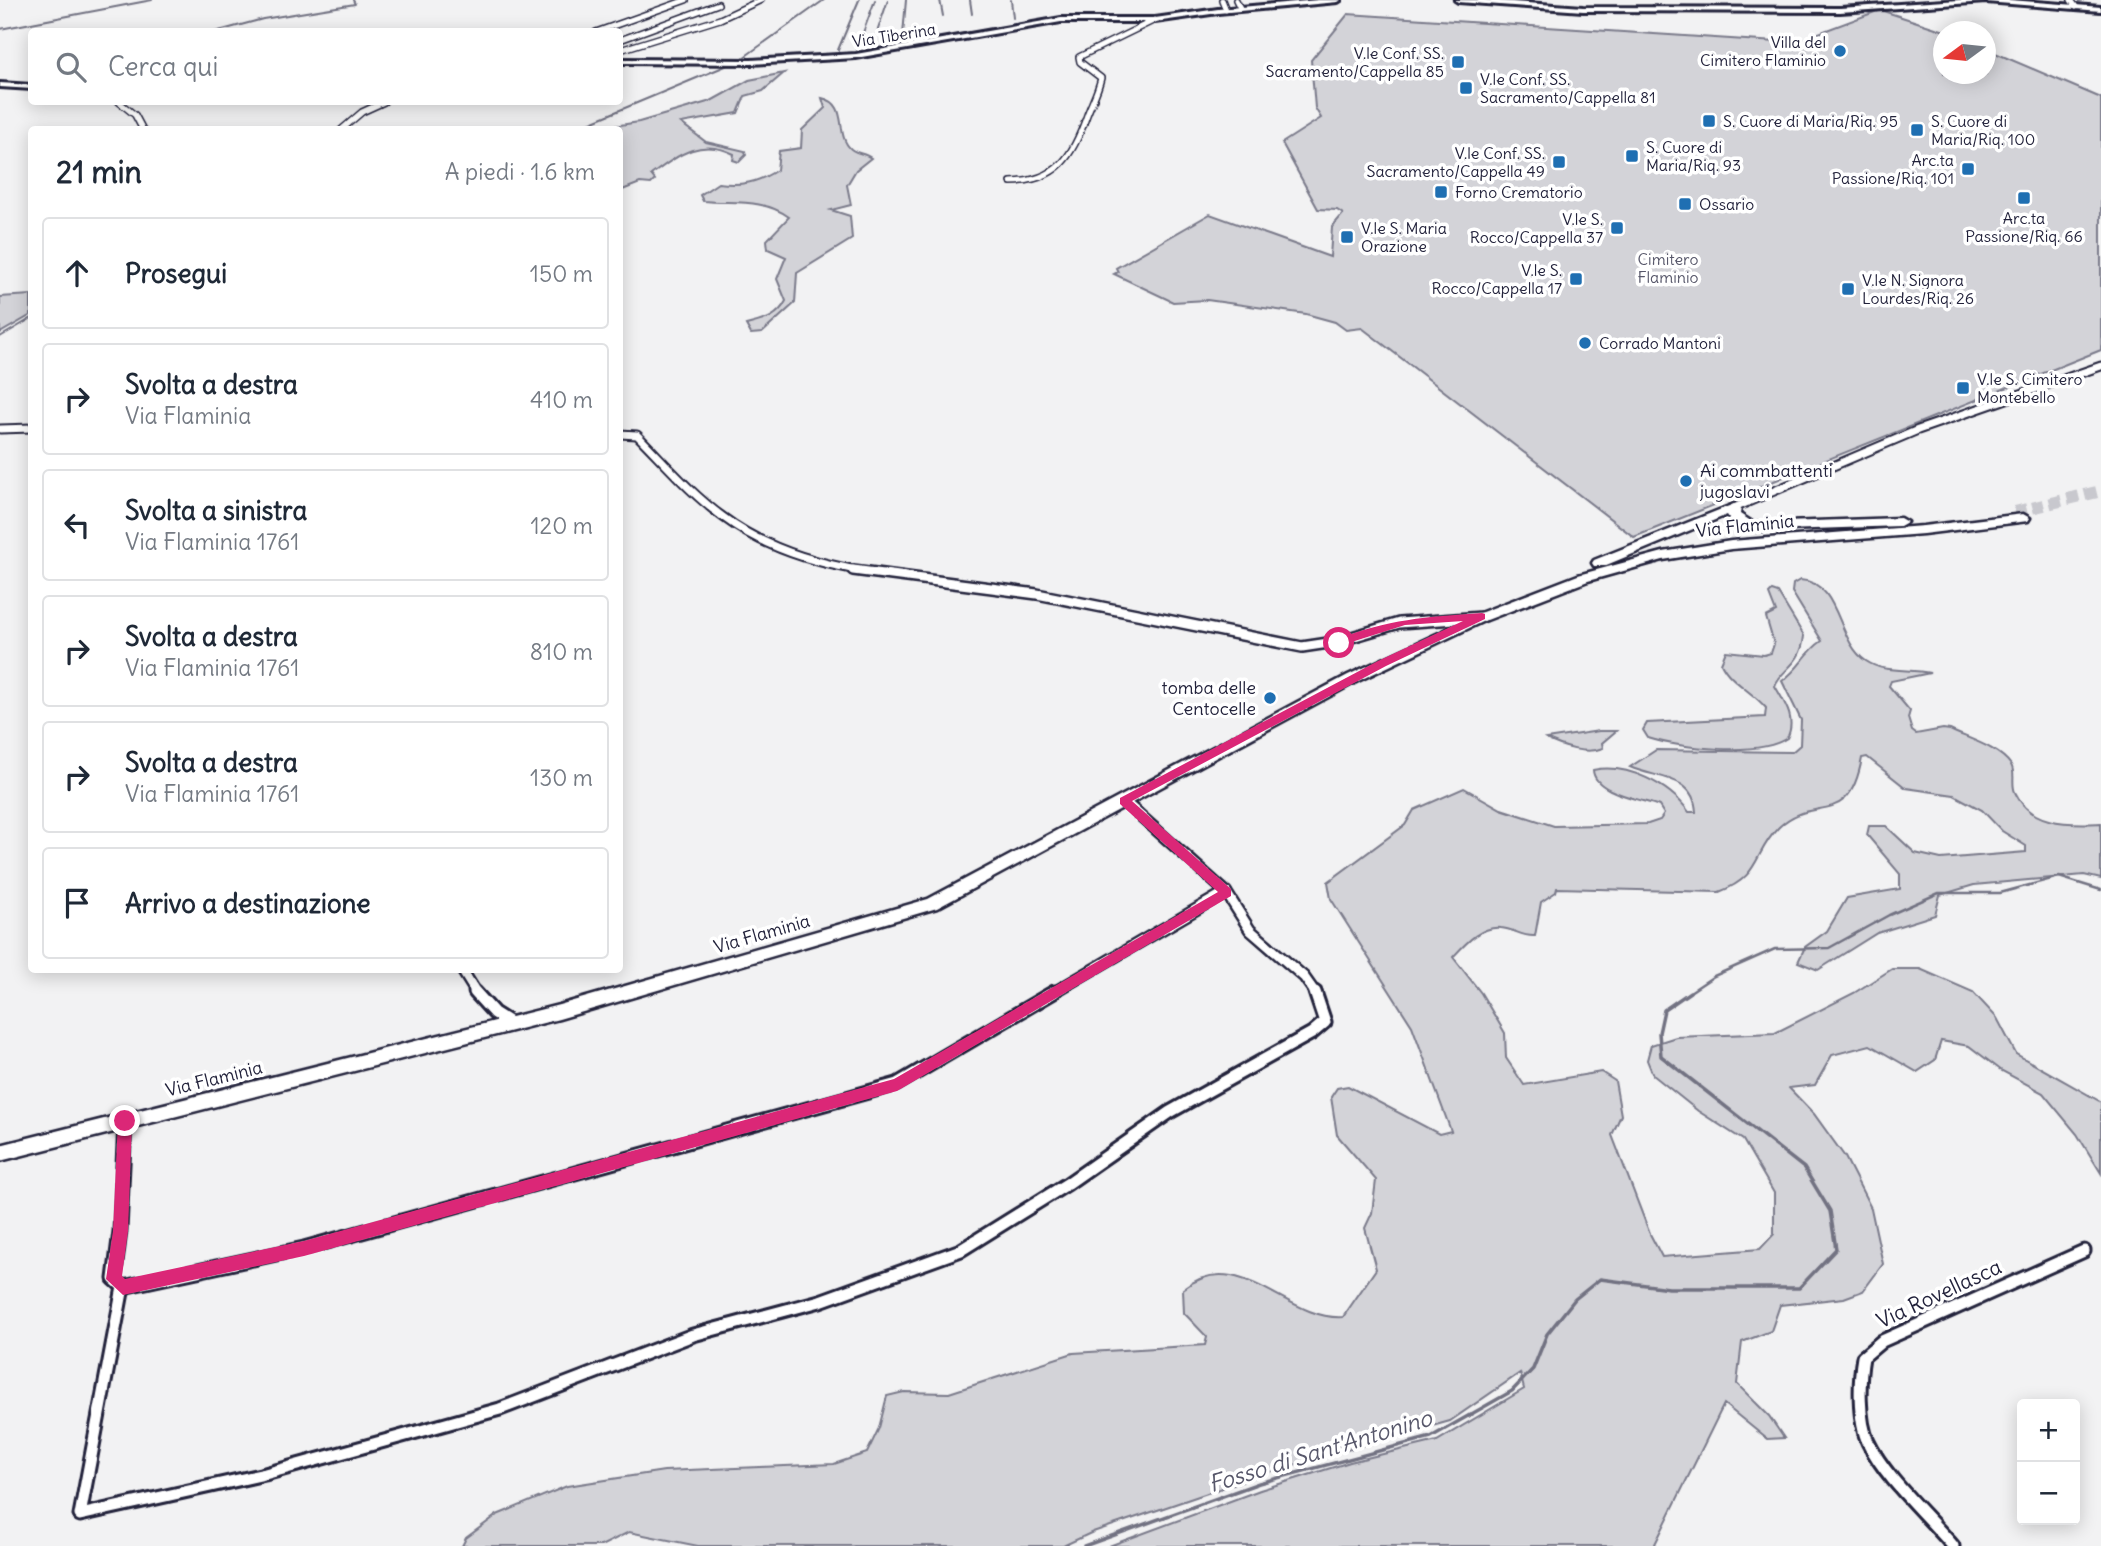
<!DOCTYPE html>
<html lang="it">
<head>
<meta charset="utf-8">
<style>
	:root { --surface:#fff; --page:#f6f6f7; --text:#1f2937; --muted:#747a83; --line:#e0e1e3 }
	body { margin:0; font-family:Delius,sans-serif; background:var(--page); color:var(--text) }
	.controls { position:absolute; right:21px; bottom:21px; display:grid; overflow:hidden; border-radius:7px; box-shadow:0 4px 18px #0003 }
	.controls button { width:63px; height:63px; display:grid; place-items:center; padding:0; border:0; border-bottom:2px solid var(--line); background:var(--surface); color:var(--text); font:35px sans-serif }
	.compass { position:absolute; left:1933px; top:21px; width:63px; height:63px; border-radius:50%; background:var(--surface); box-shadow:0 4px 18px #0003; rotate:255deg }
	.stop { position:absolute; width:21px; height:21px; margin:-16px; border:5px solid #db2777; border-radius:50%; background:#fff }
	.stop.end { background:#db2777; border-color:#fff; box-shadow:0 2px 7px #0008 }
	.list { margin:0; padding:0; list-style:none }
	h2 { display:flex; justify-content:space-between; align-items:center; height:91px; margin:0; padding:0 28px; font-size:30px }
	h2 small { font-size:23px; font-weight:400; color:var(--muted) }
	.list li { display:grid; grid-template-columns:46px 1fr auto; gap:21px; align-items:center; box-sizing:border-box; height:112px; margin:0 14px 14px; padding:0 14px; border:2px solid var(--line); border-radius:7px }
	.list b { display:block; font-size:26px; white-space:nowrap }
	.list p { margin:0; font-size:23px; white-space:nowrap; color:var(--muted) }
	.list em { font-size:23px; font-style:normal; color:var(--muted) }
	.icon { flex:none; width:38px; height:38px; fill:none; stroke:currentColor; stroke-width:2; stroke-linecap:round; stroke-linejoin:round }
	.map { position:relative; flex:none; width:2101px; height:1546px; overflow:hidden }
	.search { position:absolute; background:var(--surface); box-shadow:0 4px 18px #0003; left:28px; top:28px; width:595px; height:77px; display:flex; align-items:center; gap:18px; box-sizing:border-box; padding:0 24px; border-radius:7px; color:var(--muted); font-size:26px }
	.panel { position:absolute; background:var(--surface); box-shadow:0 4px 18px #0003; left:28px; top:126px; width:595px; height:847px; border-radius:7px }
	.map>svg:first-child { display:block }
	.green { fill:#d3d3d8; stroke:#7a7a8a; stroke-width:2 }
	.lines { fill:none; stroke-linecap:round; stroke-linejoin:round }
	.stream-far2 { stroke:#727282; stroke-width:2 }
	.stream-far1 { stroke:#727282; stroke-width:2.5 }
	.stream { stroke:#727282; stroke-width:3.5 }
	.highway-tunnel { stroke:#c8c8ce; stroke-width:12; stroke-dasharray:12 6; stroke-linecap:butt }
	.street-far3-casing { stroke:#22223b; stroke-width:8 }
	.street-far2-casing { stroke:#22223b; stroke-width:11 }
	.street-far1-casing { stroke:#22223b; stroke-width:14 }
	.street-casing { stroke:#22223b; stroke-width:17 }
	.secondary-casing { stroke:#22223b; stroke-width:6 }
	.primary-casing { stroke:#22223b; stroke-width:5 }
	.highway-casing { stroke:#22223b; stroke-width:5 }
	.street-far3 { stroke:#fff; stroke-width:5 }
	.street-far2 { stroke:#fff; stroke-width:7 }
	.street-far1 { stroke:#fff; stroke-width:9 }
	.street { stroke:#fff; stroke-width:11 }
	.secondary { fill:#fff; fill-rule:evenodd }
	.primary { fill:#fff; fill-rule:evenodd }
	.highway { fill:#fff; fill-rule:evenodd }
	.route { fill:#db2777 }
	.poi-dot { fill:#1f6fb2; stroke:#fff; stroke-width:2.5 }
	.labels { text-anchor:middle; stroke-width:7; stroke-linejoin:round; paint-order:stroke }
	.far-street-label { font-size:16px; fill:#22223b; stroke:#fff }
	.far-poi-label { font-size:16px; fill:#22223b; stroke:#fff; text-anchor:start }
	.far-park-label { font-size:16px; fill:#57576a; stroke:#fff }
	.poi-label { font-size:18px; fill:#22223b; stroke:#fff; text-anchor:start }
	.street-label { font-size:18px; fill:#22223b; stroke:#fff }
	.near-street-label { font-size:21px; fill:#22223b; stroke:#fff }
	.near-water-label { font-size:23px; font-style:italic; fill:#58586b; stroke:#fff }
</style>
</head>
<body>
<div class="map">
<svg width="2101" height="1546" viewBox="0 0 2101 1546">
	<rect width="100%" height="100%" fill="#f2f2f3"/>
	<filter id="ink" filterUnits="userSpaceOnUse"><feTurbulence type="fractalNoise" baseFrequency=".0143" numOctaves="2"/><feDisplacementMap in="SourceGraphic" scale="14" xChannelSelector="R" yChannelSelector="G"/><feConvolveMatrix kernelMatrix="1 2 1 2 8 2 1 2 1" color-interpolation-filters="sRGB"/></filter>
	<g filter="url(#ink)">
		<!-- green -->
		<g class="green">
			<path d="M1880 10 1945 31 1944 74H1986V49L2101 98V350L1634 537 1362 328 1346 330 1335 322 1306 314 1207 300 1173 302 1114 274 1118 272 1116 268 1210 214 1330 257 1332 227 1343 214 1337 210 1318 209 1282 143 1321 118 1315 108 1311 60 1348 14 1792 43Z"/>
			<path d="M784 73 763 91 745 96 738 113 681 123 706 142 745 151 746 155 739 162 733 160 734 154C700 137 677 156 651 175L655 180 651 184 640 183 620 191V130L595 129 639 122 711 101 749 80Z"/>
			<path d="M822 98C850 104 834 134 851 149 857 154 865 153 871 158L856 170 847 185 851 205 831 210 850 216 852 239 797 273 795 303 762 333 751 334 746 325C764 320 777 318 786 301L777 279 786 257 768 249 767 240 789 217C763 198 733 204 703 201L700 195 718 183C741 186 757 183 777 170L779 151 801 148 802 130 825 108Z"/>
			<path d="M31 295V315L0 333V297Z"/>
			<path d="M1800 580C1841 582 1836 641 1866 661 1885 674 1909 668 1930 673L1891 681 1889 686 1910 711 1908 718 1912 731 1916 734 1943 729 1950 730C1969 739 2000 748 2011 765 2016 773 2011 784 2015 792 2031 827 2070 824 2101 823V879L2084 875 1974 885 1940 895 1935 915 1877 933 1818 970 1798 962 1805 947 1827 931 1847 898 1900 889V874L1867 835 1869 826H1886L1915 853 1941 859 2026 852V846L2002 831 1982 810 1954 795 1906 788 1867 757 1862 758C1849 831 1814 793 1779 827 1752 854 1762 876 1719 892L1557 888 1556 892 1541 902 1535 936C1522 937 1514 929 1501 928 1481 926 1466 943 1453 957L1481 993 1505 1033 1506 1058 1524 1085 1601 1072 1615 1081 1621 1115 1612 1135 1650 1234 1662 1257 1760 1249 1774 1234V1193L1743 1140 1698 1111 1653 1075 1647 1060 1651 1045 1676 1037 1775 1033 1854 993 1892 969H1920L1973 992 1997 1018 2016 1054 2101 1102V1173L2077 1134 2043 1093 2002 1071 1969 1046 1941 1041 1935 1060 1917 1072 1870 1045 1832 1055 1815 1085 1789 1088 1814 1114 1845 1157 1871 1208 1883 1264 1863 1291 1844 1298 1780 1305 1771 1331 1742 1342 1737 1384 1769 1416 1784 1438 1767 1439 1724 1404 1654 1546H1109L1260 1490 1350 1462 1437 1441 1524 1389 1520 1373 1450 1421 1272 1471 1093 1532 1063 1546H698L629 1532 601 1546H462L466 1538 497 1515 567 1486 664 1471 834 1464 867 1453 879 1428 887 1396 904 1392 949 1393 1073 1353 1205 1345 1207 1337 1184 1313 1183 1289C1239 1244 1287 1321 1343 1317L1376 1269 1365 1228 1372 1213 1376 1180 1337 1135 1331 1097 1337 1088 1348 1086 1439 1134 1451 1131 1412 1026 1331 899 1328 882 1405 825 1414 810 1464 788 1501 809 1554 826 1648 824 1660 820 1664 814 1659 806C1641 799 1594 793 1593 770 1627 763 1669 784 1689 812H1696C1694 774 1656 779 1630 767L1656 750 1792 752 1800 745 1801 720 1782 681C1800 669 1805 652 1822 641L1792 592 1793 584Z"/>
			<path d="M1772 591 1778 593 1804 636C1801 667 1780 669 1775 686 1784 702 1797 719 1787 738 1759 757 1680 748 1648 738L1643 730 1647 723 1765 717 1766 708C1752 691 1730 682 1721 663L1726 651 1764 655 1771 653 1774 644 1766 617 1776 612 1769 594Z"/>
			<path d="M1599 731H1616L1602 743 1603 748C1586 755 1562 747 1546 739Z"/>
		</g>
		<g class="lines">
			<!-- stream-far2 -->
			<g class="stream-far2">
				<path d="M940 0 943 16"/>
				<path d="M970 0 972 14"/>
				<path d="M1011 0 1013 18"/>
				<path d="M0 29 152 0"/>
				<path d="M215 32 263 19 355 4 353 0"/>
				<path d="M903 35 906 0"/>
				<path d="M872 47 888 0"/>
				<path d="M857 49 875 0"/>
				<path d="M838 50 859 0"/>
				<path d="M572 130 740 60 824 0"/>
				<path d="M0 337 32 318"/>
			</g>
			<!-- stream-far1 -->
			<path class="stream-far1" d="M1687 994 1714 976 1775 949 1829 948 1889 915 1939 893H2000L2059 877 2101 890"/>
			<!-- stream -->
			<path class="stream" d="M1084 1546 1259 1483 1431 1437 1512 1391 1533 1369 1547 1334 1575 1299 1600 1279 1669 1288H1799L1836 1249 1830 1211 1804 1168 1661 1056 1659 1033 1664 1010 1690 992"/>
			<!-- highway-tunnel -->
			<path class="highway-tunnel" d="M2015 512 2101 491"/>
			<defs>
				<g id="street-far3">
					<path d="M1222 0 1226 10"/>
					<path d="M1236 0 1240 8"/>
					<path d="M2071 0 2076 7"/>
					<path d="M596 32 686 0"/>
					<path d="M620 40 718 4"/>
					<path d="M620 50 720 19 761 0"/>
					<path d="M119 102 135 115 143 130"/>
					<path d="M341 130 362 112 384 102"/>
					<path d="M1011 182C1058 181 1073 156 1087 115 1092 102 1098 91 1101 78L1080 62 1079 57 1155 20"/>
				</g>
				<g id="street-far2">
					<path d="M0 429 32 428"/>
					<path d="M620 434 637 435C665 463 691 494 723 517 763 547 814 563 863 571"/>
					<path d="M1734 508 1918 430 2101 366"/>
				</g>
				<g id="street-far1">
					<path d="M853 570 1037 594 1302 647 1335 642 1399 623 1482 617"/>
					<path d="M1226 892 1250 930 1304 977 1316 994"/>
					<path d="M462 970 477 994"/>
					<path d="M1051 994 1226 892 1124 801"/>
				</g>
				<g id="street">
					<path d="M475 992 494 1013 510 1023"/>
					<path d="M125 1121 120 1231 114 1279 123 1287 304 1248 897 1084 1054 992"/>
					<path d="M123 1287 80 1515 265 1474 500 1409 693 1335 820 1301 961 1250 1067 1184 1170 1112 1312 1033 1325 1022 1315 992"/>
					<path d="M1953 1546C1927 1515 1885 1478 1868 1442 1858 1421 1859 1380 1863 1357L1882 1341 2084 1251"/>
				</g>
				<g id="secondary">
					<path d="M1318 0H1341L1338 2 1218 13 1155 22H1061L856 58 751 64 620 63V59L751 60 856 54 1061 18H1155L1218 9Z"/>
					<path d="M1455 0H1484L1583 7 1840 8 1959 0H2010L2101 7V11L1986 2 1840 12 1583 11 1458 2Z"/>
					<path d="M0 83 32 85V89L0 87Z"/>
				</g>
				<path id="primary" d="M1482 613 1486 614 1488 617 1486 620 1358 681 937 908 559 1019 0 1161V1145L559 1005 928 899 1348 675Z"/>
				<g id="highway">
					<path d="M1734 504 1741 508 1740 514 1754 523 1900 518 1907 522 1900 526 1752 531 1733 524 1727 515 1604 566H1594L1592 563 1594 560Z"/>
					<path d="M2023 514 2030 518 2028 521 1923 534 1731 549 1663 560 1588 581 1487 620H1477L1475 617 1477 614 1578 575 1663 552 1731 541 1923 526Z"/>
				</g>
			</defs>
			<!-- street-far3 casing -->
			<use href="#street-far3" class="street-far3-casing"/>
			<!-- street-far2 casing -->
			<use href="#street-far2" class="street-far2-casing"/>
			<!-- street-far1 casing -->
			<use href="#street-far1" class="street-far1-casing"/>
			<!-- street casing -->
			<use href="#street" class="street-casing"/>
			<!-- secondary casing -->
			<use href="#secondary" class="secondary-casing"/>
			<!-- primary casing -->
			<use href="#primary" class="primary-casing"/>
			<!-- highway casing -->
			<use href="#highway" class="highway-casing"/>
			<!-- street-far3 -->
			<use href="#street-far3" class="street-far3"/>
			<!-- street-far2 -->
			<use href="#street-far2" class="street-far2"/>
			<!-- street-far1 -->
			<use href="#street-far1" class="street-far1"/>
			<!-- street -->
			<use href="#street" class="street"/>
			<!-- secondary -->
			<use href="#secondary" class="secondary"/>
			<!-- primary -->
			<use href="#primary" class="primary"/>
			<!-- highway -->
			<use href="#highway" class="highway"/>
		</g>
	</g>
	<!-- route -->
	<path class="route" d="M1482 613 1485 614V619L1386 666 1132 801 1231 889V896L897 1091 304 1256 123 1295 106 1279 113 1231 118 1121 125 1115 132 1121 128 1231 122 1276 125 1279 304 1241 894 1079 1218 892 1120 804V798L1378 661 1463 621 1405 625 1339 646 1335 645V640C1389 619 1425 617 1482 613Z"/>
	<!-- markers -->
	<g class="poi-dot">
		<circle cx="1840" cy="51" r="7"/>
		<rect x="1451" y="55" width="14" height="14" rx="3.5"/>
		<rect x="1459" y="81" width="14" height="14" rx="3.5"/>
		<rect x="1702" y="114" width="14" height="14" rx="3.5"/>
		<rect x="1910" y="123" width="14" height="14" rx="3.5"/>
		<rect x="1625" y="149" width="14" height="14" rx="3.5"/>
		<rect x="1552" y="155" width="14" height="14" rx="3.5"/>
		<rect x="1961" y="162" width="14" height="14" rx="3.5"/>
		<rect x="1434" y="185" width="14" height="14" rx="3.5"/>
		<rect x="2017" y="191" width="14" height="14" rx="3.5"/>
		<rect x="1678" y="197" width="14" height="14" rx="3.5"/>
		<rect x="1610" y="221" width="14" height="14" rx="3.5"/>
		<rect x="1340" y="230" width="14" height="14" rx="3.5"/>
		<rect x="1569" y="272" width="14" height="14" rx="3.5"/>
		<rect x="1841" y="282" width="14" height="14" rx="3.5"/>
		<circle cx="1585" cy="343" r="7"/>
		<rect x="1956" y="381" width="14" height="14" rx="3.5"/>
		<circle cx="1686" cy="481" r="7"/>
		<circle cx="1270" cy="698" r="7"/>
	</g>
	<g class="labels">
		<!-- far-street labels -->
		<g class="far-street-label">
			<text transform="translate(894 35) rotate(-9)" y="6">Via Tiberina</text>
		</g>
		<!-- far-poi labels -->
		<g class="far-poi-label">
			<text x="1826" y="48" text-anchor="end">Villa del<tspan x="1826" dy="18">Cimitero Flaminio</tspan></text>
			<text x="1444" y="59" text-anchor="end">V.le Conf. SS.<tspan x="1444" dy="18">Sacramento/Cappella 85</tspan></text>
			<text x="1480" y="85">V.le Conf. SS.<tspan x="1480" dy="18">Sacramento/Cappella 81</tspan></text>
			<text x="1723" y="127">S. Cuore di Maria/Riq. 95</text>
			<text x="1931" y="127">S. Cuore di<tspan x="1931" dy="18">Maria/Riq. 100</tspan></text>
			<text x="1646" y="153">S. Cuore di<tspan x="1646" dy="18">Maria/Riq. 93</tspan></text>
			<text x="1545" y="159" text-anchor="end">V.le Conf. SS.<tspan x="1545" dy="18">Sacramento/Cappella 49</tspan></text>
			<text x="1954" y="166" text-anchor="end">Arc.ta<tspan x="1954" dy="18">Passione/Riq. 101</tspan></text>
			<text x="1455" y="198">Forno Crematorio</text>
			<text x="1699" y="210">Ossario</text>
			<text x="2024" y="224" text-anchor="middle">Arc.ta<tspan x="2024" dy="18">Passione/Riq. 66</tspan></text>
			<text x="1603" y="225" text-anchor="end">V.le S.<tspan x="1603" dy="18">Rocco/Cappella 37</tspan></text>
			<text x="1361" y="234">V.le S. Maria<tspan x="1361" dy="18">Orazione</tspan></text>
			<text x="1562" y="276" text-anchor="end">V.le S.<tspan x="1562" dy="18">Rocco/Cappella 17</tspan></text>
			<text x="1862" y="286">V.le N. Signora<tspan x="1862" dy="18">Lourdes/Riq. 26</tspan></text>
			<text x="1599" y="349">Corrado Mantoni</text>
			<text x="1977" y="385">V.le S. Cimitero<tspan x="1977" dy="18">Montebello</tspan></text>
		</g>
		<!-- far-park labels -->
		<g class="far-park-label">
			<text x="1668" y="265">Cimitero<tspan x="1668" dy="18">Flaminio</tspan></text>
		</g>
		<!-- poi labels -->
		<g class="poi-label">
			<text x="1700" y="477">Ai commbattenti<tspan x="1700" dy="21">jugoslavi</tspan></text>
			<text x="1256" y="694" text-anchor="end">tomba delle<tspan x="1256" dy="21">Centocelle</tspan></text>
		</g>
		<!-- street labels -->
		<g class="street-label">
			<text transform="translate(1745 526) rotate(-6)" y="6">Via Flaminia</text>
			<text transform="translate(762 934) rotate(-16)" y="6">Via Flaminia</text>
			<text transform="translate(214 1079) rotate(-14)" y="6">Via Flaminia</text>
		</g>
		<!-- near-street labels -->
		<g class="near-street-label">
			<text transform="translate(1939 1294) rotate(-25)" y="7">Via Rovellasca</text>
		</g>
		<!-- near-water labels -->
		<g class="near-water-label">
			<text transform="translate(1320 1451) rotate(-17)" y="8">Fosso di Sant'Antonino</text>
		</g>
	</g>
</svg>
<div class="controls">
<button>+</button>
<button>−</button>
</div>
<svg class="compass" viewBox="-18 -18 36 36"><path d="M0-13l5 13h-10z" fill="#e53935"/><path d="M0 13l5-13h-10z" fill="#747a83"/></svg>
<div class="stop" style="left:1339px;top:643px"></div>
<div class="stop end" style="left:125px;top:1121px"></div>
<div class="search"><svg class="icon" aria-label="search" viewBox="0 0 24 24"><circle cx="10" cy="10" r="6"/><path d="M15 15l6 6"/></svg>Cerca qui</div>
<section class="panel">
<h2>21 min<small>A piedi · 1.6 km</small></h2>
<ul class="list">
<li><svg class="icon" aria-label="ahead" viewBox="0 0 24 24"><path d="M12 20V5M6 11l6-6 6 6"/></svg><div><b>Prosegui</b></div><em>150 m</em></li>
<li><svg class="icon" aria-label="right" viewBox="0 0 24 24"><path d="M7 20v-9h11M14 6l5 5-5 5"/></svg><div><b>Svolta a destra</b><p>Via Flaminia</p></div><em>410 m</em></li>
<li><svg class="icon" aria-label="left" viewBox="0 0 24 24"><path d="M17 20v-9H6M10 6l-5 5 5 5"/></svg><div><b>Svolta a sinistra</b><p>Via Flaminia 1761</p></div><em>120 m</em></li>
<li><svg class="icon" aria-label="right" viewBox="0 0 24 24"><path d="M7 20v-9h11M14 6l5 5-5 5"/></svg><div><b>Svolta a destra</b><p>Via Flaminia 1761</p></div><em>810 m</em></li>
<li><svg class="icon" aria-label="right" viewBox="0 0 24 24"><path d="M7 20v-9h11M14 6l5 5-5 5"/></svg><div><b>Svolta a destra</b><p>Via Flaminia 1761</p></div><em>130 m</em></li>
<li><svg class="icon" aria-label="arrive" viewBox="0 0 24 24"><path d="M6 21V4h12l-3 4 3 4H6"/></svg><div><b>Arrivo a destinazione</b></div></li>
</ul>
</section>
</div>
</body>
</html>
